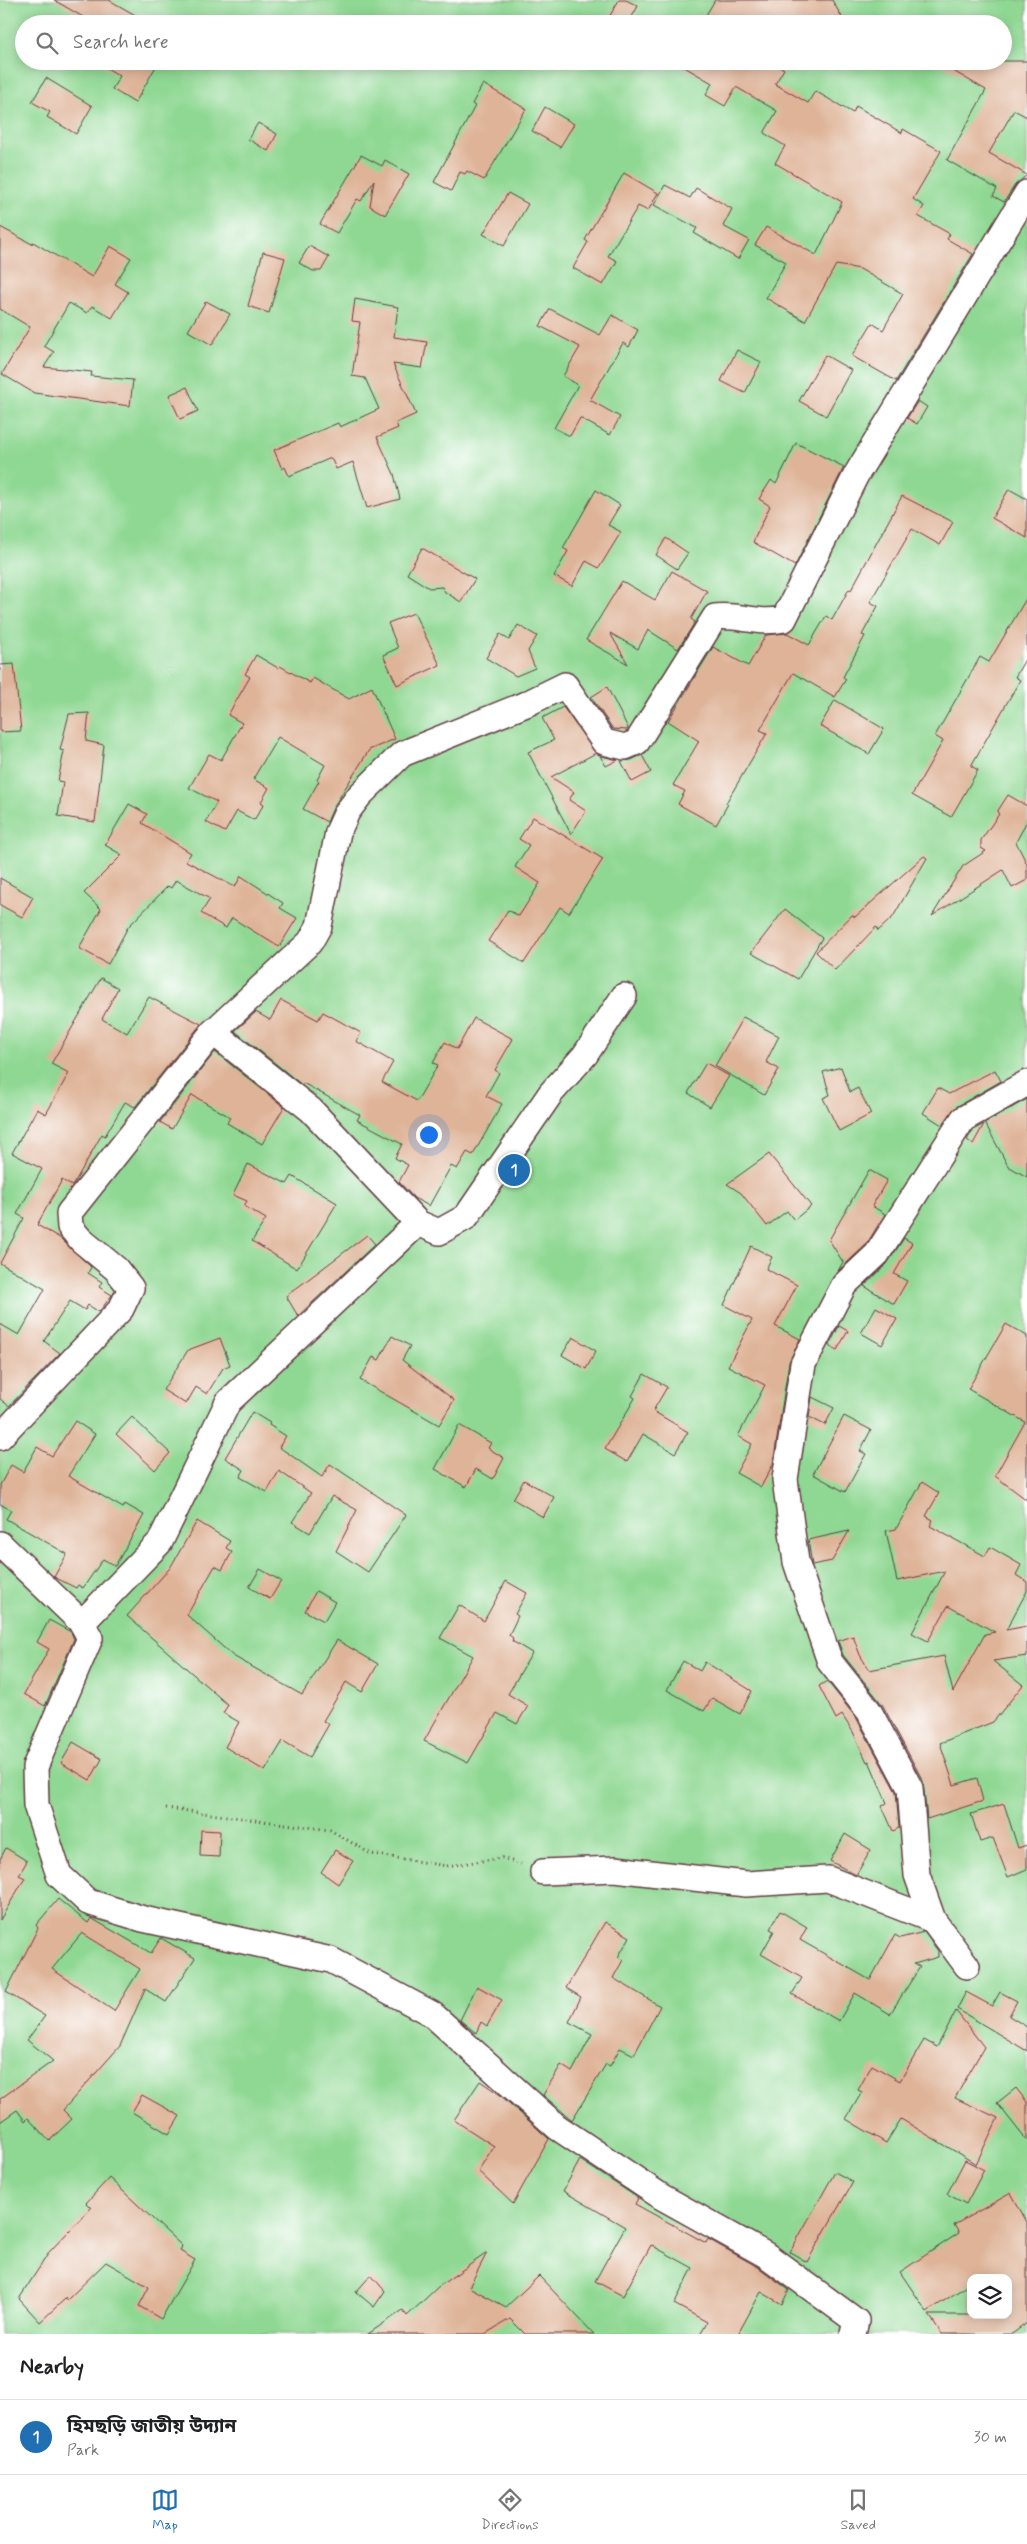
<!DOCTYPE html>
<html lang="en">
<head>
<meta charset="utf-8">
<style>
	:root { --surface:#fff; --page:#f2f2f2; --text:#202124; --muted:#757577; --line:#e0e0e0; --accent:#1f6fb2 }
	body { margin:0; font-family:Mynerve,"Noto Sans Bengali",sans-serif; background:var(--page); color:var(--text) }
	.controls { position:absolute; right:15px; bottom:15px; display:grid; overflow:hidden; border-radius:10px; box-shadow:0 2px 12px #0003 }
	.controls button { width:45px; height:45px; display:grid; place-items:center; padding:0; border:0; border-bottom:1px solid var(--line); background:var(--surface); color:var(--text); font:25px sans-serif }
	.you { position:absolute; left:428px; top:1134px; width:18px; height:18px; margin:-12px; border:4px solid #fff; border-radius:50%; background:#1a73e8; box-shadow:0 0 0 8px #1a73e833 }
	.badge { display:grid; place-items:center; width:32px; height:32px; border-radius:50%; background:var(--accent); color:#fff; font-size:16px; font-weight:700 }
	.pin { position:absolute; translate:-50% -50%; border:2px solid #fff; box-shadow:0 1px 5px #0006 }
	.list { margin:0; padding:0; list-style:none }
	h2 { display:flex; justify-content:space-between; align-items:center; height:65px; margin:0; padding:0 20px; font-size:21px }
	h2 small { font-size:16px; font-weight:400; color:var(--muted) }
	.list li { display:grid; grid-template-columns:32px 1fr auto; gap:15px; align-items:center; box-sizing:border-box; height:75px; padding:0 20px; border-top:1px solid var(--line) }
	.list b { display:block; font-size:19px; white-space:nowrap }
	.list p { margin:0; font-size:16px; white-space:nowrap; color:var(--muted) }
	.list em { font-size:16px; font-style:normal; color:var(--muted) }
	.icon { flex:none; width:28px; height:28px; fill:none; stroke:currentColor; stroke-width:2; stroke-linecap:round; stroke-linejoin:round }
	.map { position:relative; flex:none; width:1027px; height:2334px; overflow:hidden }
	.search { position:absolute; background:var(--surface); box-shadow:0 2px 12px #0003; left:15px; right:15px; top:15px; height:55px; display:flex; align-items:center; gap:12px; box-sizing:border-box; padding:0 18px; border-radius:28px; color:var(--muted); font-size:19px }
	.sheet { height:140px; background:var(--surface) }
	nav { display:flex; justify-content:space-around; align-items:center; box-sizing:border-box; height:70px; border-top:1px solid var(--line); background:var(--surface); font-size:14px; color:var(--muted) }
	nav a { display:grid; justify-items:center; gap:2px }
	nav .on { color:var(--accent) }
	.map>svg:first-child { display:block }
	.green { fill:#8fd893; stroke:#6c7c5f; fill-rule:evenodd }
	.building { fill:#deb397; fill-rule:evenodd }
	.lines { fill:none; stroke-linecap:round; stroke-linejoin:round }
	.minor-casing { stroke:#643c42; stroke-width:28 }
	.path { stroke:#643c42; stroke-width:3; stroke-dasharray:1 4; stroke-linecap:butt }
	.minor { stroke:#fff; stroke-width:25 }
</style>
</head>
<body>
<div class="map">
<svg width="1027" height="2334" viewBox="0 0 1027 2334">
	<rect width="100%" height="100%" fill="#fff"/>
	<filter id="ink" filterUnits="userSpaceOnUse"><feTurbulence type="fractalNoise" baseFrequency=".02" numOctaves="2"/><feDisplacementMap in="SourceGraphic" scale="10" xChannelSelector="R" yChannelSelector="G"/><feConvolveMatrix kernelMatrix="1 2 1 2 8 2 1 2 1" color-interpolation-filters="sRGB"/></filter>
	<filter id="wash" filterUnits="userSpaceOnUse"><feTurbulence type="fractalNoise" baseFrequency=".0096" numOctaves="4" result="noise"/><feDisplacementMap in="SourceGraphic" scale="20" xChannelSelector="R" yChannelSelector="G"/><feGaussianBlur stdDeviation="1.12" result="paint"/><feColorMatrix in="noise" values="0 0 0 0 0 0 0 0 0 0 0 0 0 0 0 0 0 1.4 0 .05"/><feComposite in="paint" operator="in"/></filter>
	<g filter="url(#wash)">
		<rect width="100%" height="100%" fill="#f5ddc2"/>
		<!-- green -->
		<path class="green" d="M0 0H1027V2334H0ZM24 24H1003V61H24ZM971 2278H1008V2315H971Z"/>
		<g id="blocks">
			<!-- building -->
			<g class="building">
				<path d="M54 0H109L151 24H79L83 17Z"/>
				<path d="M619 0H626L638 6 628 24H605Z"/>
				<path d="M715 0H832L846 24H721L706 15Z"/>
				<path d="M95 61H159L135 103 112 89 120 76Z"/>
				<path d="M674 61H771L784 69 775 84 808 103 815 91 853 113 856 106 902 133 903 129 941 151 913 199 924 206 918 216 950 234 947 239 973 254 896 381 852 356 872 323 883 330 903 294 860 269 836 265 805 321 766 298 786 262 755 245 766 227 816 255 842 202 775 163 785 146 764 133 777 111 736 87 725 106 706 95 712 83Z"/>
				<path d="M936 61H1027V117L1014 110 989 153 1027 175 1015 185 1004 202 993 196 997 189 947 160 986 90Z"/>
				<path d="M46 78 92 106 76 134 47 117 50 112 32 102Z"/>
				<path d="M483 84 526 109 484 180 467 171 465 174 460 172 451 191 434 182 475 106 472 104Z"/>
				<path d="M545 107 574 124 560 147 532 131Z"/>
				<path d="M258 123 277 134 268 151 248 139Z"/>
				<path d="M361 155 382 166 385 160 409 174 385 215 370 206 374 180 361 201 357 199 337 233 320 224Z"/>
				<path d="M624 173 658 193 648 211 638 206 608 256 617 261 603 285 573 268 588 242 585 240Z"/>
				<path d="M665 185 690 198 696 188 732 209 723 226 749 240 738 259 694 233 697 228 654 205Z"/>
				<path d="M508 193 528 204 504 246 483 234Z"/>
				<path d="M0 227 32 244 33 242 92 277 110 246 131 258 115 284 128 292 112 318 92 306 87 313 69 303 44 346 54 352 44 367 92 372 91 376 133 380 130 406 34 393 2 374 30 327 0 309Z"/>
				<path d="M309 246 329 257 321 271H313L299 263Z"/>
				<path d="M263 252 285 258 269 313 248 306Z"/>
				<path d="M355 299 398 307 394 337 427 342 422 368 393 364 416 414 396 423 398 428 377 437 394 474 400 499 367 508 353 462 336 469 331 458 289 476 285 467 282 469 274 450 338 423 340 427 379 409 365 378 352 376 360 322 352 321Z"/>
				<path d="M206 301 230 314 212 345 188 331Z"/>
				<path d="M550 309 600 335 612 315 638 330 629 347 623 343 590 400 620 417 610 435 580 418 570 436 554 428 578 385 563 376 580 347 540 326Z"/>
				<path d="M737 350 761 362 745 393 721 381Z"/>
				<path d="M825 355 851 370 826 416 799 401Z"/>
				<path d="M187 387 198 411 180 419 169 395Z"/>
				<path d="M918 401 927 407 917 424 907 418Z"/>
				<path d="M796 443 844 467 795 566 753 542 770 506 759 499 771 480 776 484Z"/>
				<path d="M1009 489 1027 499V538L992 518Z"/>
				<path d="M596 490 620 505 608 525 621 532 599 568 586 561 572 586 554 576 568 551 563 548Z"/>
				<path d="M902 496 953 522 940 545 912 529 870 602 878 606 862 635 865 636 843 677 846 679 835 697 793 673 760 730 767 733 726 803 728 804 716 825 678 804 685 791 673 785 699 741 668 721 713 647 748 666 766 635 787 633 809 645 826 616 832 620 849 589 851 590Z"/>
				<path d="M666 538 688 553 677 569 656 555Z"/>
				<path d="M422 548 475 579 461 602 445 592 442 587 429 588 407 574Z"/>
				<path d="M672 571 707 591 691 619 695 622 678 649 648 630 638 649 610 633 628 664 586 640 622 581 655 600Z"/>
				<path d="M1027 597V656L1015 677 1020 680 971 766 978 770 951 817 912 795 943 741 935 736 980 657 989 662Z"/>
				<path d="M414 613 440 665 397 685 383 655 398 648 388 623Z"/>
				<path d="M518 625 537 636 528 651 535 668 516 676 486 658 500 634 509 640Z"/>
				<path d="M256 655 278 668 280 666 310 683 313 678 349 699 372 687 395 739 369 750 334 806 327 822 303 809 319 781 317 780 325 765 278 737 253 779 269 788 261 802 264 804 254 820 237 811 225 832 206 822 217 802 189 788 209 754 221 760 242 723 228 715 250 677 245 674Z"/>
				<path d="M14 664 21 731 0 732V665Z"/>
				<path d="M607 687 628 728 627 730 613 729 591 697Z"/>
				<path d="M835 700 884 729 869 754 820 726Z"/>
				<path d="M563 707 596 753 551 777 574 792 569 800 586 811 571 834 528 752 554 740 542 718Z"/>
				<path d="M89 713 86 741 104 745 95 822 58 816 63 782 58 781 64 751 60 750 69 714Z"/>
				<path d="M642 755 651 772 632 782 621 761 631 760Z"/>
				<path d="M600 756H601L618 760 606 766Z"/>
				<path d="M1008 795 1027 806V821L1016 842 1027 864V880L1012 888 1003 870 932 916 963 866 986 851 981 848V840L999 814 997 812Z"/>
				<path d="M129 804 147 814 142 823 191 853 186 861 235 887 241 876 283 903 280 908 297 918 279 947 232 918 226 928 201 913 210 899 176 880 171 888 168 886 128 927 108 964 79 948 101 909 84 893 122 855 105 845Z"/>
				<path d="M533 817 603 859 569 913 560 907 524 963 488 941 508 910 519 916 540 883 515 867 529 845 519 839Z"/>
				<path d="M924 856 927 858 893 917 878 931 876 927 835 970 816 952 852 915 855 917Z"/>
				<path d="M0 878 33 897 22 917 0 905Z"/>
				<path d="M785 909 822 938 798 979 751 953Z"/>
				<path d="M101 978 118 988 102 1019 127 1033 149 997 201 1024 135 1107 125 1102 105 1136 102 1134 76 1180 72 1186 62 1180 37 1225 60 1238 91 1267 88 1273 102 1282 99 1287 112 1295 99 1312 88 1305 85 1310 70 1301 44 1341 60 1353 9 1406 0 1399V1324L19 1335 45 1289 0 1263 24 1218 17 1214 42 1169 12 1153 37 1109 46 1114 69 1073 51 1064Z"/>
				<path d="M281 1000 318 1020 323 1012 361 1033 356 1041 393 1062 382 1082 417 1101 438 1065 433 1063 445 1042 457 1049 474 1018 513 1039 495 1070 499 1073 486 1096 502 1104 473 1155 467 1152 457 1169 451 1166 429 1206 414 1198 399 1182 408 1165 395 1158 402 1144 357 1120 360 1115 303 1083 302 1085 235 1031 256 1012 270 1020Z"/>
				<path d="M743 1017 779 1036 766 1062 779 1069 764 1095 715 1066Z"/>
				<path d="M215 1052 284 1107 262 1144 227 1123 230 1117 192 1095 172 1129 160 1122Z"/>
				<path d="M706 1063 729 1076 710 1107 688 1093Z"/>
				<path d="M841 1067 850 1092 858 1088 871 1114 839 1131 823 1098 830 1095 823 1072Z"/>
				<path d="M995 1070 1001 1081 956 1107 942 1125 923 1113 938 1088 949 1094Z"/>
				<path d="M1027 1099V1177L1008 1166 985 1123Z"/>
				<path d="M984 1124 973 1144 967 1140 973 1130Z"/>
				<path d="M769 1154 811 1206 794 1220 787 1211 767 1226 741 1193 727 1184Z"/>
				<path d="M248 1164 287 1184 292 1176 337 1203 297 1269 252 1241 266 1219 244 1206 247 1201 233 1195Z"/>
				<path d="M869 1170 887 1180 872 1206 885 1214 866 1245 838 1271 843 1262 829 1240Z"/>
				<path d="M367 1235 375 1244 298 1316 286 1296Z"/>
				<path d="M904 1238 912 1243 894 1274 907 1281 894 1304 864 1286 887 1264Z"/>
				<path d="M751 1246 772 1257 766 1269 797 1285 775 1326 800 1339 789 1362 773 1464 761 1487 736 1473 752 1444 738 1436 765 1385 728 1366 752 1320 724 1305Z"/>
				<path d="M876 1307 897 1319 882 1345 861 1333Z"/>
				<path d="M1006 1324 1027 1336V1500L995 1476 1025 1422 968 1389Z"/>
				<path d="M839 1326 848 1331 837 1350 829 1346Z"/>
				<path d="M392 1336 410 1346 402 1360 454 1400 439 1425 360 1380 373 1357 379 1360Z"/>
				<path d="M573 1337 596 1351 586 1369 562 1355Z"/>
				<path d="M220 1338 230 1365 223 1368 207 1394 196 1387 186 1404 163 1390 188 1350Z"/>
				<path d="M644 1374 667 1387 653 1411 688 1432 675 1453 643 1434 627 1462 605 1449 635 1398 632 1396Z"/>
				<path d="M812 1397 834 1408 825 1425 809 1417Z"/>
				<path d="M252 1412 270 1423 269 1425 286 1436 279 1447 322 1477 330 1464 406 1515 368 1572 336 1551 357 1510 332 1496 310 1533 292 1522 311 1493 279 1471 267 1492 240 1477 244 1470 225 1458Z"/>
				<path d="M844 1416 871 1430 860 1451 866 1454 845 1492 813 1474Z"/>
				<path d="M132 1417 170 1453 155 1470 116 1434Z"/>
				<path d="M75 1421 95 1434 68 1476 123 1508 125 1504 144 1515 115 1566 103 1559 83 1588 78 1585 76 1588 54 1577 67 1554 6 1519 11 1510 0 1504V1485L11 1465 23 1472 37 1447 52 1456Z"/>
				<path d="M459 1425 491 1443 488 1448 504 1458 493 1479 476 1469 466 1487 435 1469Z"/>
				<path d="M524 1480 554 1497 543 1517 513 1499Z"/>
				<path d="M922 1482 939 1493 926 1516 933 1520 930 1526 985 1556 990 1547 1021 1565 1016 1575 1027 1582V1591L1006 1630 1027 1626V1656L993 1661 1023 1685 993 1722 940 1743 954 1785 977 1778 983 1801 927 1819 923 1781 882 1704 843 1655 838 1641 853 1636 860 1655 869 1670 944 1656 953 1692 985 1634 995 1632 948 1606 928 1641 912 1633 945 1571 897 1581 886 1531 896 1529Z"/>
				<path d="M197 1521 230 1541 226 1548 232 1552 222 1570 215 1566 187 1615 233 1656 302 1695 337 1640 378 1664 362 1692 346 1682 323 1721 329 1724 310 1757 283 1741 265 1771 225 1747 239 1722 223 1713 228 1705 127 1616 170 1568Z"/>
				<path d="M849 1531 832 1561 812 1565 808 1540Z"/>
				<path d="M260 1569 281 1581 270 1599 249 1587Z"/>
				<path d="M506 1581 527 1593 515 1614 518 1616 509 1635 513 1638 512 1641 532 1653 508 1694 528 1706 517 1724 497 1713 468 1763 424 1741 473 1656 440 1638 459 1605 484 1621Z"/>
				<path d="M316 1591 335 1602 324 1621 305 1611Z"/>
				<path d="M49 1620 71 1632 74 1639 45 1706 24 1694 49 1649 37 1642Z"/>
				<path d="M683 1661 700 1671 705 1662 752 1691 740 1714 712 1698 704 1711 667 1690Z"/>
				<path d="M827 1681 857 1719 896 1792 899 1828 893 1831 882 1806 887 1803 869 1761 867 1762 853 1732 842 1715 836 1719 819 1686Z"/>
				<path d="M73 1742 102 1759 90 1780 61 1763Z"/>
				<path d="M1004 1804 1018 1848 1027 1845V1869L1008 1877 993 1838 980 1842 971 1814Z"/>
				<path d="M201 1830 220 1831 219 1857 200 1856Z"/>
				<path d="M845 1834 871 1850 856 1875 830 1861Z"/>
				<path d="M6 1848 27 1861 19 1875 25 1878 0 1920V1859Z"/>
				<path d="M335 1850 353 1861 338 1884 321 1872Z"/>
				<path d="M58 1899 88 1923 91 1918 151 1953 161 1938 195 1958 166 2002 145 1989 120 2046 63 2110 72 2119 49 2141 28 2118 25 2121 17 2110 0 2122V2099L53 2061 27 2040 45 2016 6 1992 38 1928 36 1925ZM82 1933 140 1969 114 2011 52 1969Z"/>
				<path d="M780 1911 807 1927 800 1940 870 1980 895 1935 900 1938 924 1932 938 1951V1957L914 1964 920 1967 890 2014 855 1993 839 2021 792 1994 802 1978 761 1954 774 1931 770 1929Z"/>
				<path d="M605 1922 630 1937 618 1957 623 1960 613 1978 660 2006 634 2055 620 2048 610 2066 606 2064 572 2120 543 2095 561 2065 572 2072 592 2034 569 2022 581 1997 566 1988Z"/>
				<path d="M477 1986 502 2000 487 2026 481 2022 476 2033 460 2020Z"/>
				<path d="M966 1992 992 2006 1000 1992 1017 2001 1009 2016 1027 2027V2051L957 2009Z"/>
				<path d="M956 2011 984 2047 955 2098 998 2118 976 2164 901 2119 886 2143 846 2119 862 2092 858 2090 872 2065 900 2081 924 2040 937 2047Z"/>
				<path d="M480 2081 499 2094 549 2139 513 2204 478 2171 494 2146 454 2120Z"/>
				<path d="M1016 2088 1027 2102V2141L997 2103Z"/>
				<path d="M142 2095 180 2116 169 2134 132 2112Z"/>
				<path d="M580 2160 638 2198 635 2204 706 2243 708 2239 758 2267 789 2290 782 2304 761 2292 738 2334H700L707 2322 674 2304 693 2268 651 2245 623 2296 595 2281 625 2227 563 2191Z"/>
				<path d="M965 2160 984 2170 966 2204 947 2194Z"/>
				<path d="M835 2172 853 2182 807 2262 790 2252Z"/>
				<path d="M109 2178 182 2246 180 2251 195 2260 161 2319 139 2306 149 2287 106 2262 67 2300 66 2298 40 2322 19 2299 50 2251 91 2208 86 2203Z"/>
				<path d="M1011 2193 1027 2222V2323L1012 2334H942L929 2315H1008V2278H971V2283L927 2312 900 2272 959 2233 954 2225Z"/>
				<path d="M487 2253 469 2287 506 2307 539 2276 594 2334H525L510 2319 485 2334H368L403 2310 407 2316 439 2286Z"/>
				<path d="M371 2275 385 2291 374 2307 356 2292Z"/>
			</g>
		</g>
	</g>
	<g filter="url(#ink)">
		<use href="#blocks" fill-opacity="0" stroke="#643c42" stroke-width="1"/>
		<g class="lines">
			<defs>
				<g id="minor">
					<path d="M418 1223 439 1232 466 1217 551 1093 585 1055 624 996"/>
					<path d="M0 1437 121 1309 131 1288 116 1269 81 1240 70 1227 69 1213 213 1032 310 942 319 926 338 832 347 812 360 795 402 754 526 704 565 685 604 742 625 747 637 742 715 617C740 614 757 625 784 619L856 475 1027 193"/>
					<path d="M0 1544 82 1623 90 1638 35 1767 36 1805 59 1875 88 1902 143 1919 331 1960 432 2014 557 2127 662 2197 766 2255 856 2321 853 2334"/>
					<path d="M82 1623 160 1542 228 1402 418 1223 311 1110 213 1032"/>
					<path d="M543 1872 615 1869 746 1884 828 1879 933 1920"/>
					<path d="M967 1966 933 1920 917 1875 910 1788 869 1711 830 1662 796 1562 785 1479 803 1364 844 1285 877 1254 963 1119 1027 1083"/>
				</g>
			</defs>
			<!-- minor casing -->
			<use href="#minor" class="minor-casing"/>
			<!-- path -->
			<path class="path" d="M166 1808 330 1830 371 1854 447 1866 502 1858 521 1864"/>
			<!-- minor -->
			<use href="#minor" class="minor"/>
		</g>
	</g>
</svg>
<div class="controls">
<button><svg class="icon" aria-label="layers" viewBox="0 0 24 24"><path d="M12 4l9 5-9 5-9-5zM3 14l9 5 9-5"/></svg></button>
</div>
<div class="you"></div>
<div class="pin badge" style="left:514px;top:1170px">1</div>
<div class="search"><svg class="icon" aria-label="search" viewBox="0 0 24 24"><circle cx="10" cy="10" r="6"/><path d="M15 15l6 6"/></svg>Search here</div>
</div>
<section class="sheet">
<h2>Nearby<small></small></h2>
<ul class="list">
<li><span class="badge">1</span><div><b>হিমছড়ি জাতীয় উদ্যান</b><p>Park</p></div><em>30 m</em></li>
</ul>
</section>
<nav>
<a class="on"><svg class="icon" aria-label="map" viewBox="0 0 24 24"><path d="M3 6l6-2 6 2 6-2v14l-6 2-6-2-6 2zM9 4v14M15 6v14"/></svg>Map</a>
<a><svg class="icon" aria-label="directions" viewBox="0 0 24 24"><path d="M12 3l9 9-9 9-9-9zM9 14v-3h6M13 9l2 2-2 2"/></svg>Directions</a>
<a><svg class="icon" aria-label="saved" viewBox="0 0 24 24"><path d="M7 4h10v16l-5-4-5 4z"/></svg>Saved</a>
</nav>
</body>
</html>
